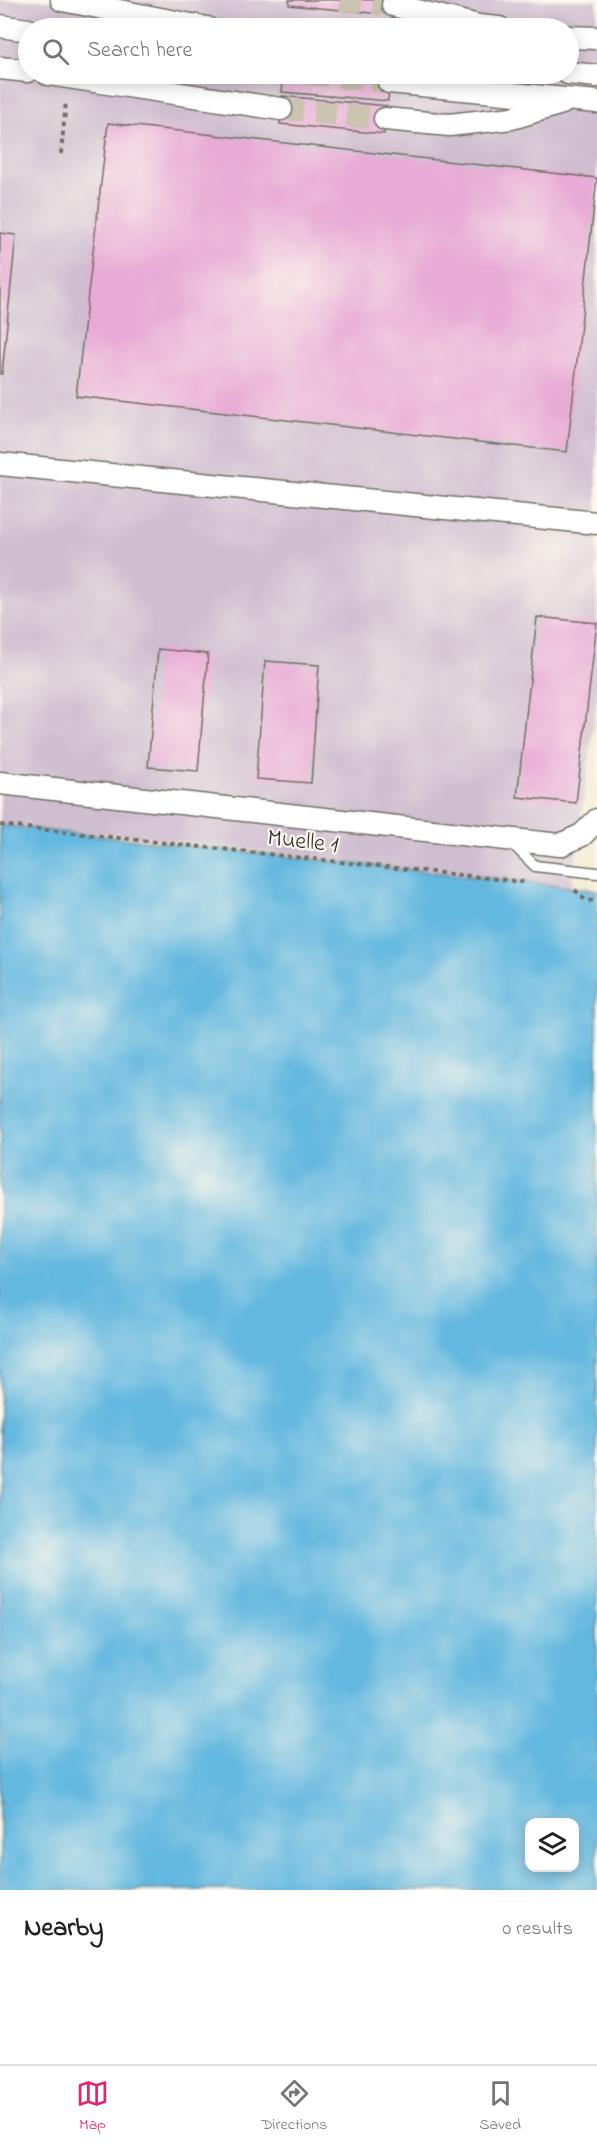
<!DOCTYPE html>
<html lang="en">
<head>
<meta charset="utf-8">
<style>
	:root { --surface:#fff; --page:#f2f2f2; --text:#202124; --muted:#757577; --line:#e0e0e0; --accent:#db2777 }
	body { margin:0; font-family:"Indie Flower",sans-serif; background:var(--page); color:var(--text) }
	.controls { position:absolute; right:18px; bottom:18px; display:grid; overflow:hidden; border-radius:12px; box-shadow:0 3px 15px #0003 }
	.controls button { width:54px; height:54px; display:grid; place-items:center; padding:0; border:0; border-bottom:2px solid var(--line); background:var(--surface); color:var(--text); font:30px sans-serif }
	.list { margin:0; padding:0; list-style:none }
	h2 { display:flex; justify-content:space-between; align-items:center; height:78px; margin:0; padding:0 24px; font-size:26px }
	h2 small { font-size:20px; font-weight:400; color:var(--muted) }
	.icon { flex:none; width:33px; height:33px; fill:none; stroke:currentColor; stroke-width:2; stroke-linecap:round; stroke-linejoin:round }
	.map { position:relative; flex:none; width:597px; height:1890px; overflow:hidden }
	.search { position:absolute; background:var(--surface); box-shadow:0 3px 15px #0003; left:18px; right:18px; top:18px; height:66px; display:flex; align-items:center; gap:15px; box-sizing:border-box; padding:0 21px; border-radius:33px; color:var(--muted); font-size:22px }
	.sheet { height:174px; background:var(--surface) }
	nav { display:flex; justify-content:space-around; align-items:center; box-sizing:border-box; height:84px; border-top:2px solid var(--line); background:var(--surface); font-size:16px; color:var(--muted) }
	nav a { display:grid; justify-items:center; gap:3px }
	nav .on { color:var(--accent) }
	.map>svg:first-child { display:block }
	.industrial { fill:#cfbdd0; fill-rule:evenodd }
	.water { fill:#64b8e0; stroke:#487286; stroke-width:1.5; fill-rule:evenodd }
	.building { fill:#e8abd6 }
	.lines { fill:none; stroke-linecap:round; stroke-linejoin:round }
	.street-tunnel { stroke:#cbc4b1; stroke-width:22; stroke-dasharray:22 11; stroke-linecap:butt }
	.lane-casing { stroke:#716e65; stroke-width:13 }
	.street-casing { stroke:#716e65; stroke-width:25 }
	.path { stroke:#716e65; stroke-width:4; stroke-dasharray:4.5 4.5; stroke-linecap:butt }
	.lane { stroke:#fff; stroke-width:10 }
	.street { stroke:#fff; stroke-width:22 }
	.labels { text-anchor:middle; stroke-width:4.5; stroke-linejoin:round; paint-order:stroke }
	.street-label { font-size:24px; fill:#2b2b2b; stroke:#fbf7ec }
</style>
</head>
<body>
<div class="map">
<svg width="597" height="1890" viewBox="0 0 597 1890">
	<rect width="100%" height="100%" fill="#fbf7ec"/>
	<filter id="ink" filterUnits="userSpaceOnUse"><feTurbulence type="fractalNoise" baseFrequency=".0167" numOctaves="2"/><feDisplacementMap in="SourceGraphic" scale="12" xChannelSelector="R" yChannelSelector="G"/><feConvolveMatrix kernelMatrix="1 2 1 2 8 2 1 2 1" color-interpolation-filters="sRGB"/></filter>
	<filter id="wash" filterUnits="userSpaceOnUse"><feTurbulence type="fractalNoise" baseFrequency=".008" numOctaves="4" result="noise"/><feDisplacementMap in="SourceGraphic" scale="24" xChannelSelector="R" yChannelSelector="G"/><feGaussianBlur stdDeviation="1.35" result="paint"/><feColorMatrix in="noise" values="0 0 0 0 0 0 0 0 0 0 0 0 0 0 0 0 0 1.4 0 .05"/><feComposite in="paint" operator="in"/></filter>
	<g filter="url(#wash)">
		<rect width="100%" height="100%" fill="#f3ead2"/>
		<!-- industrial -->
		<path class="industrial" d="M0 0H597V697L572 887 172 841 0 824ZM28 28H568V74H28Z"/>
		<!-- water -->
		<path class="water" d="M0 825 597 890V1890H0ZM530 1822H574V1868H530Z"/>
		<g id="blocks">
			<!-- building -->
			<g class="building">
				<path d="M289 0H394L392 15 289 5Z"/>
				<path d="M288 22 347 27V28H287Z"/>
				<path d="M284 74H390L388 101 282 92Z"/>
				<path d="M282 96 387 106 384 134 280 124Z"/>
				<path d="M108 123 597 178 567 452 76 396Z"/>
				<path d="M0 233 16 235 2 374H0Z"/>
				<path d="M537 617 597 623 576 803 517 797Z"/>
				<path d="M158 649 208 654 198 771 148 767Z"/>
				<path d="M265 661 319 665 311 783 256 779Z"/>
			</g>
		</g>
	</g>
	<g filter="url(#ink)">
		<use href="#blocks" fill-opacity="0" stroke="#716e65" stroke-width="1.5"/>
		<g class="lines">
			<!-- street-tunnel -->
			<g class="street-tunnel">
				<path d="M340 0 393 5"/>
				<path d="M306 74 389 82"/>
				<path d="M281 109 385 119"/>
			</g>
			<defs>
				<path id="lane" d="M511 842 535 866 597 873"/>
				<g id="street">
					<path d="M62 0 207 28"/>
					<path d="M393 5 478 26 499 28"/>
					<path d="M0 26 28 30"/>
					<path d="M568 37 597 38"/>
					<path d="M0 68 28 71"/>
					<path d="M568 73 597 76"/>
					<path d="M48 74 281 109"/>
					<path d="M389 82 597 102"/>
					<path d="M385 119 449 125 512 118 562 103"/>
					<path d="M0 464 597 523"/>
					<path d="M0 783 560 845 582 835 597 820"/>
				</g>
			</defs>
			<!-- lane casing -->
			<use href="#lane" class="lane-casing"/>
			<!-- street casing -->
			<use href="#street" class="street-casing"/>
			<!-- path -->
			<g class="path">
				<path d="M61 154 66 101"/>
				<path d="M0 825 524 882"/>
				<path d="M575 890 586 901 597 900"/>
			</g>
			<!-- lane -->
			<use href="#lane" class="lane"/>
			<!-- street -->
			<use href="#street" class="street"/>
		</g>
	</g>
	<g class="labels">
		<!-- street labels -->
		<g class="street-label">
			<text transform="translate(303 840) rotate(6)" y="8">Muelle 1</text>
		</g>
	</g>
</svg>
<div class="controls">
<button><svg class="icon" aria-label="layers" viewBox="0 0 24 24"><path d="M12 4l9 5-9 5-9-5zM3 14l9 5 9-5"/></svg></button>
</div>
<div class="search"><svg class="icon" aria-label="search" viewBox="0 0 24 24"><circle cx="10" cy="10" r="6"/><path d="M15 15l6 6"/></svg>Search here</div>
</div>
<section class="sheet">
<h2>Nearby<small>0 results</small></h2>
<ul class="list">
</ul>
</section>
<nav>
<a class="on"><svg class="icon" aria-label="map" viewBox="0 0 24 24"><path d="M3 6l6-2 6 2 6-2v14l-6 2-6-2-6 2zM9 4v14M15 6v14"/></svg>Map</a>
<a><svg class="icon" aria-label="directions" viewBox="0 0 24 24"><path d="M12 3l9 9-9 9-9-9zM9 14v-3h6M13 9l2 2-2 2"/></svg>Directions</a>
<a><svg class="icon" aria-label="saved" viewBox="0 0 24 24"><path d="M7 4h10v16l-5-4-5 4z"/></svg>Saved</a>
</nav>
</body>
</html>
